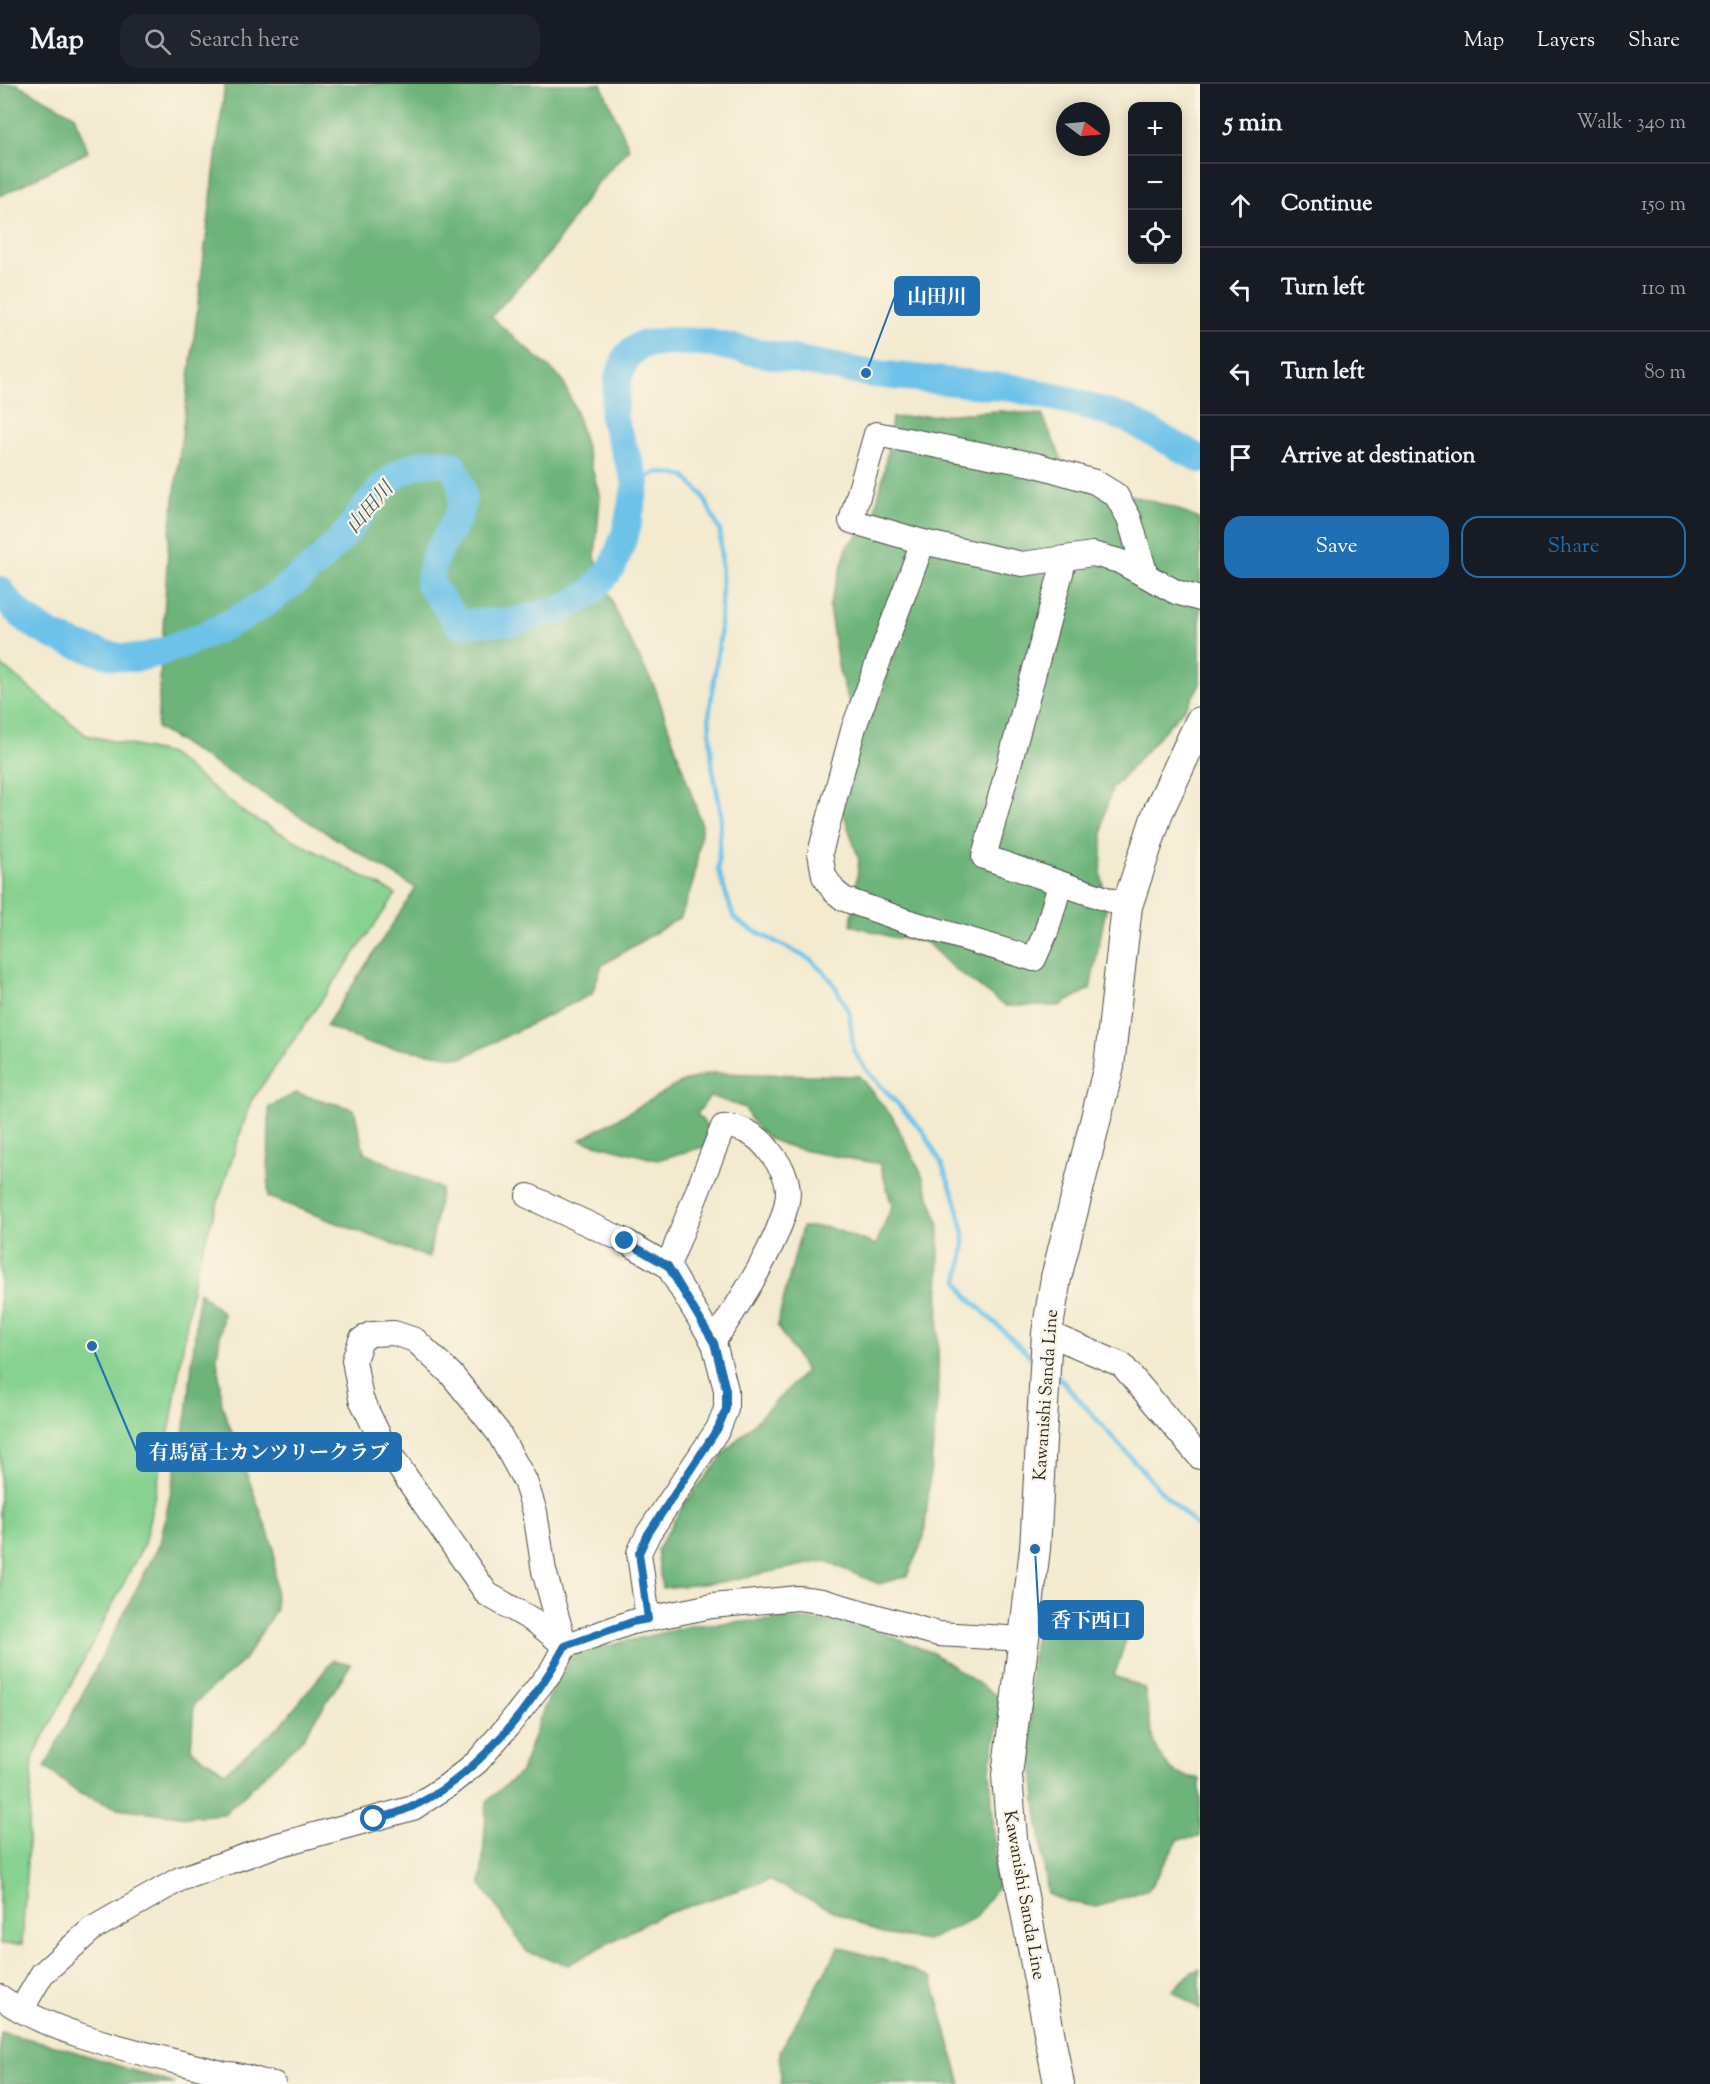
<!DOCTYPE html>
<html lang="en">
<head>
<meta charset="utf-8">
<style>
	:root { --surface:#171b24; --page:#20242c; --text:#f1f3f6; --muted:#9ea1a6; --line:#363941; --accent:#1f6fb2 }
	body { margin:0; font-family:"Sorts Mill Goudy","Noto Serif JP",serif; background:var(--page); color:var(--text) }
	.controls { position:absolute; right:18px; top:18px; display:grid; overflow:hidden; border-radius:12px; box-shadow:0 3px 15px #0003 }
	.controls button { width:54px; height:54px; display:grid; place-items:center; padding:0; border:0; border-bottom:2px solid var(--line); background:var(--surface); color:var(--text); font:30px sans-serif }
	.compass { position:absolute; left:1056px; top:18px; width:54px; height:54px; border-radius:50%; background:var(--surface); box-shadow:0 3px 15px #0003; rotate:106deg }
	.stop { position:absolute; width:18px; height:18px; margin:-14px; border:4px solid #1f6fb2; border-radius:50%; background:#fff }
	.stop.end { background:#1f6fb2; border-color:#fff; box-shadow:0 2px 6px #0008 }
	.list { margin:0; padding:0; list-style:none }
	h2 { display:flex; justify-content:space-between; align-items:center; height:78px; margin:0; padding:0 24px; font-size:26px }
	h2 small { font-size:20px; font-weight:400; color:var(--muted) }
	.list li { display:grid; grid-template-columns:39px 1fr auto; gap:18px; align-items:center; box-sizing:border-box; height:84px; padding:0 24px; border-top:2px solid var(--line) }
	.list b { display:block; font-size:22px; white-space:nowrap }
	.list em { font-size:20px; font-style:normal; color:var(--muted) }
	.actions { display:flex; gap:12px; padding:18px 24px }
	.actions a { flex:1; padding:14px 0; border:2px solid var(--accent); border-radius:18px; text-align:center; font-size:21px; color:var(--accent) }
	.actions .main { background:var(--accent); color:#fff }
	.icon { flex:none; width:33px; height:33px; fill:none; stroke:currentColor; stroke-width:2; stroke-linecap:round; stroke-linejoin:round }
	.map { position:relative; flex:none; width:1200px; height:2000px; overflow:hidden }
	header { display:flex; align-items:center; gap:36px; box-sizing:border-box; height:84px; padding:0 30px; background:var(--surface); border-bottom:2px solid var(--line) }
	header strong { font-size:28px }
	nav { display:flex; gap:33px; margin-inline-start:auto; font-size:21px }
	.search { width:420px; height:54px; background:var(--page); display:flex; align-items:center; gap:15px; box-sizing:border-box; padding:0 21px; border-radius:18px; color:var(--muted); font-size:22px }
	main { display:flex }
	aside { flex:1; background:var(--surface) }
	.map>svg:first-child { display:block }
	.green { fill:#87d290; stroke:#597e5e; stroke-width:1.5 }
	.forest { fill:#6db47a; stroke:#4c7052; stroke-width:1.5 }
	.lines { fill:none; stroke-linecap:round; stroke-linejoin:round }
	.stream { stroke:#6dc2e9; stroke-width:4.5 }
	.river { stroke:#6dc2e9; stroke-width:28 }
	.minor-casing { stroke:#494844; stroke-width:26 }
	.major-casing { stroke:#494844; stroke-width:32 }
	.minor { stroke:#fff; stroke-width:24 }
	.major { stroke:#fff; stroke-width:30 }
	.route { stroke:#1f6fb2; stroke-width:8 }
	.labels { text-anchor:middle; stroke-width:4.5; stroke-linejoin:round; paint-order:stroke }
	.street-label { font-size:18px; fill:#2b2b2b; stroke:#fcf5e5 }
	.water-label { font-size:20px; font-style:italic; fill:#3f5864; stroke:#fcf5e5 }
	.leader { fill:none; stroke:#1f6fb2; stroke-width:2 }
	.callout-dot { fill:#1f6fb2; stroke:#fcf5e5; stroke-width:2 }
	.callout { fill:#1f6fb2; stroke:#1f6fb2; stroke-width:2 }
	.callout-label { font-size:20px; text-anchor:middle; font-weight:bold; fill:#fff }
</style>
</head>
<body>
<header>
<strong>Map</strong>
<div class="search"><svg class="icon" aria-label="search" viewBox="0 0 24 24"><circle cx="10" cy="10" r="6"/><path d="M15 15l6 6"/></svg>Search here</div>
<nav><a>Map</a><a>Layers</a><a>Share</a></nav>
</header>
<main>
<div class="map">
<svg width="1200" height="2000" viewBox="0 0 1200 2000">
	<rect width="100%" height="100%" fill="#fcf5e5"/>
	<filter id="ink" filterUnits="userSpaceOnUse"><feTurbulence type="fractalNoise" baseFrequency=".0167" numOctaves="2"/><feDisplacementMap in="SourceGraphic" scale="12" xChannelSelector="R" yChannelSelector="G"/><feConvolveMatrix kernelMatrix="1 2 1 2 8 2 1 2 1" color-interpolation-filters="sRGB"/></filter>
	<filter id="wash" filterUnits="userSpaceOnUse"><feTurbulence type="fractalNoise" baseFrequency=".008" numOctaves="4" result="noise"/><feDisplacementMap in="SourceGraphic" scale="24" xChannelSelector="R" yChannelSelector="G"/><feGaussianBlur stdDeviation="1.35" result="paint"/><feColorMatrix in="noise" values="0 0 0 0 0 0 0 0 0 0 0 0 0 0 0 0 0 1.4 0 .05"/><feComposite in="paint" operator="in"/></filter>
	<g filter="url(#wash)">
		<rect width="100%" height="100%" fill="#f3eacf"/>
		<!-- green -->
		<path class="green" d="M0 580 86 651 170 670 247 731 396 810 251 1017 195 1187 171 1338 144 1460 33 1674 22 1860H0Z"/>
		<!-- forest -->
		<g class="forest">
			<path d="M0 0H17L74 31 88 68 0 112Z"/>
			<path d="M225 0H601L629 64 594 103 551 167 491 233 562 295 576 328 600 413 595 473 620 537 655 604 702 741 694 795 681 833 602 881 592 910 462 974 369 960 326 942 416 804 157 644 168 465Z"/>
			<path d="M1000 327 1042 331 1066 385 1113 406 1175 424 1200 436V600L1189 619 1112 705 1104 731 1101 787 1106 825 1090 905 1059 922H1005L952 883 926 858 891 853 851 841 859 776 841 722 850 621 839 587 829 523 848 461 872 439 884 389 892 334Z"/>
			<path d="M711 989 859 992 893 1034 921 1089 939 1140 938 1309 924 1454 907 1492 879 1500 824 1477 721 1498 662 1504 657 1466 684 1420 728 1365 806 1287 777 1241 802 1143H828L876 1161 892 1122 880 1080C851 1074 791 1068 767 1053 756 1045 750 1036 745 1024L710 1012 697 1030 711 1047 707 1062 657 1076 580 1056 680 999Z"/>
			<path d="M296 1009 354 1025 364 1068 441 1105 429 1174 268 1113 269 1023Z"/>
			<path d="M199 1208 223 1229 217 1274 222 1321 274 1465 276 1525 244 1576 194 1620 191 1666 225 1688 281 1641 333 1576 351 1580 304 1653 224 1730 187 1733 117 1724 78 1709 45 1683 160 1459 187 1331Z"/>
			<path d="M1061 1514 1083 1517 1097 1535 1113 1529 1130 1544 1114 1592 1144 1604C1151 1634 1148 1665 1173 1687 1179 1692 1192 1693 1200 1695V1753L1179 1755 1149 1805 1097 1823 1064 1817 1048 1810C1039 1743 1016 1593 1042 1533 1045 1526 1055 1519 1061 1514Z"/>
			<path d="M787 1535 857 1539 933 1569 1003 1616 990 1685 997 1803 976 1833 927 1857 882 1850 769 1796 659 1832 568 1881 527 1868 481 1800 487 1717 521 1688 542 1629 558 1594 576 1569 695 1541Z"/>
			<path d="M839 1863 894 1879 932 1894 961 2000H781L780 1967Z"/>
			<path d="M1200 1885V1925L1172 1907 1192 1888Z"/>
			<path d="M0 1948 54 1961 175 2000H0Z"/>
		</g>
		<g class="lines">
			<!-- stream -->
			<g class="stream">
				<path d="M636 399 658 388 684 392 702 410 720 447 722 496 720 552 709 632 712 680 721 730 718 786 734 834 745 842 813 877 832 897 849 928 854 967 867 987 923 1047 941 1079 955 1114 964 1149V1164L958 1197 966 1211 1035 1277"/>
				<path d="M1057 1291 1160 1406 1200 1445"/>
			</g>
			<!-- river -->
			<path class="river" d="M0 506C18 535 48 552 80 562 98 568 115 574 134 574 149 573 163 567 177 562 243 539 300 501 346 449 363 429 375 406 397 391 415 378 432 375 452 381 476 423 454 435 436 472 432 480 431 491 429 499L458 539 511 538 562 526 592 508 613 482 626 447 636 399 613 333 618 295 626 273 640 261 669 257 703 258 866 289 1013 304 1067 316 1128 335 1200 375"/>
		</g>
	</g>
	<g filter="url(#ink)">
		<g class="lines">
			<defs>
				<g id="minor">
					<path d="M923 458 854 643 820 769 824 792 834 807 844 815 906 837 1034 875 1046 848 1060 801"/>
					<path d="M1065 474 984 773 1127 822"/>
					<path d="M1146 491 1129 434 1116 411 1095 398 1036 381 876 350 851 437 923 458 1022 480 1093 470 1119 477 1176 508 1200 515"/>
					<path d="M528 1112 625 1157 668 1182 714 1259 726 1306V1325L718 1345 648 1450 639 1469 648 1535"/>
					<path d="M668 1182 723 1043C739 1041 757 1051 767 1064 777 1077 788 1090 788 1109 786 1148 736 1225 713 1258"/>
					<path d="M394 1249 415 1256 451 1290 498 1348 525 1397 535 1428 544 1487 565 1562 536 1538 487 1510 383 1360 361 1315 354 1276 361 1256 371 1250Z"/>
					<path d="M1047 1249 1122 1281 1200 1373"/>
					<path d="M0 1913C58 1955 156 1971 225 1990 241 1989 258 1998 274 2000"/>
					<path d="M21 1926 42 1890 92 1845 180 1795 274 1762 413 1724 447 1702 477 1678 507 1643 552 1586 565 1562 632 1538 712 1522 798 1514 822 1517 938 1550 1025 1555"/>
				</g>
				<path id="major" d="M1059 2000 1012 1755 1007 1691 1035 1465 1047 1249 1056 1194 1109 982 1127 822 1158 728 1200 638"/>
			</defs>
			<!-- minor casing -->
			<use href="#minor" class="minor-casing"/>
			<!-- major casing -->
			<use href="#major" class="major-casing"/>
			<!-- minor -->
			<use href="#minor" class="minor"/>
			<!-- major -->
			<use href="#major" class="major"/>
		</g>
	</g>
	<g class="lines" filter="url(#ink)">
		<!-- route -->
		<path class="route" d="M374 1735C456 1720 527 1631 565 1562L632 1538 648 1535 639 1469 648 1450 718 1344 726 1325V1306L714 1259 668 1182 625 1157"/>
	</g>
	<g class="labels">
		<!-- street labels -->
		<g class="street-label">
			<text transform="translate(1045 1311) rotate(-86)" y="6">Kawanishi Sanda Line</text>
			<text transform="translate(1025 1811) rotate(80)" y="6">Kawanishi Sanda Line</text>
		</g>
		<!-- water labels -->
		<g class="water-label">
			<text transform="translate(369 423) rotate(-49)" y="7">山田川</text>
		</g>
	</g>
	<!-- callouts -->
	<path class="leader" d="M866 289L895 212M92 1262L137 1368M1035 1465L1039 1536"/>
	<g class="callout-dot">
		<circle cx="866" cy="289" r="6"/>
		<circle cx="92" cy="1262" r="6"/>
		<circle cx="1035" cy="1465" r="6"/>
	</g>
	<g class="callout">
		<rect x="895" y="193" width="84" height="38" rx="6"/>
		<rect x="137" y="1349" width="264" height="38" rx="6"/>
		<rect x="1039" y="1517" width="104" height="38" rx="6"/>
	</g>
	<g class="callout-label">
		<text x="937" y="219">山田川</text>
		<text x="269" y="1375">有馬冨士カンツリークラブ</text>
		<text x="1091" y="1543">香下西口</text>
	</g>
</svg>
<div class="controls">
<button>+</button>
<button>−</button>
<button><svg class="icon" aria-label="locate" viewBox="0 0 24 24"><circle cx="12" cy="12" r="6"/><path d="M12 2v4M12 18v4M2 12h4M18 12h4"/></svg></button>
</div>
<svg class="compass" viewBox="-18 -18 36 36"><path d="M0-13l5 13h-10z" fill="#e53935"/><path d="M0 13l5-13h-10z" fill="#9ea1a6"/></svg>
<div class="stop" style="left:374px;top:1735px"></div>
<div class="stop end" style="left:625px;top:1157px"></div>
</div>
<aside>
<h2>5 min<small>Walk · 340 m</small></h2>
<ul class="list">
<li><svg class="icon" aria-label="ahead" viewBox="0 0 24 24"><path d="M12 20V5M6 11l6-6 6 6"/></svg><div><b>Continue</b></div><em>150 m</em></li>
<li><svg class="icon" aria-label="left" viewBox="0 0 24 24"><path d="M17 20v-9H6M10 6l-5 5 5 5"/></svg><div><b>Turn left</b></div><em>110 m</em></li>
<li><svg class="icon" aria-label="left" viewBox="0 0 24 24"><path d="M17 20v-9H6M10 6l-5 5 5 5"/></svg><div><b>Turn left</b></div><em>80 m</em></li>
<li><svg class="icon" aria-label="arrive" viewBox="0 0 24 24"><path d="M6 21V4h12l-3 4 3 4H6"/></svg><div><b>Arrive at destination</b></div></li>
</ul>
<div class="actions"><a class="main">Save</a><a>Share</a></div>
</aside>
</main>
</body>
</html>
